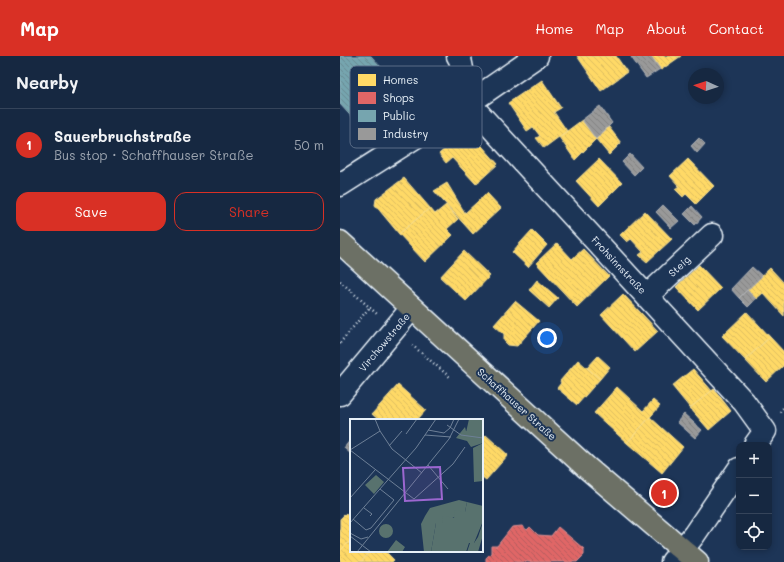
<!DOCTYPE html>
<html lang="en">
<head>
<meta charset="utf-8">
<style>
	:root { --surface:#162841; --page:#1f3048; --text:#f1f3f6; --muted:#9ea6b1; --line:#35445a; --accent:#d93025 }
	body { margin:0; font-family:Mali,sans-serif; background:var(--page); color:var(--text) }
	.controls { position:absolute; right:12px; bottom:12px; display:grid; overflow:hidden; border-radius:8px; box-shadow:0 2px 6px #0003 }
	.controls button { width:36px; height:36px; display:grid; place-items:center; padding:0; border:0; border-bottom:1px solid var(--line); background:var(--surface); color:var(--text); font:20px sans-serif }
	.compass { position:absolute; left:348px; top:12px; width:36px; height:36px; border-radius:50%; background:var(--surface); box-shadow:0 2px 6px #0003; rotate:273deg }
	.you { position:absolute; left:207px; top:282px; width:14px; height:14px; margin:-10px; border:3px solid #fff; border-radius:50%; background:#1a73e8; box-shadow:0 0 0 6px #1a73e833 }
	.badge { display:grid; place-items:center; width:26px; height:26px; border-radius:50%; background:var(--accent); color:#fff; font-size:13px; font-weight:700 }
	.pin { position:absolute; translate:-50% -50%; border:2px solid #fff; box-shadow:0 1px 4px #0006 }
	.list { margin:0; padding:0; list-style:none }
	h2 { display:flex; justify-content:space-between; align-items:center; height:52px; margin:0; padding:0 16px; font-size:17px }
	h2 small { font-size:13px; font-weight:400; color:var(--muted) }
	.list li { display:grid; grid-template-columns:26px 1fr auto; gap:12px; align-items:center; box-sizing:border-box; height:72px; padding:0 16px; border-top:1px solid var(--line) }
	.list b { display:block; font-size:15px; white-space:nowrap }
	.list p { margin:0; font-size:13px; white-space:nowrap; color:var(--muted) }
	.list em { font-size:13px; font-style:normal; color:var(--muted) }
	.actions { display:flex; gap:8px; padding:12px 16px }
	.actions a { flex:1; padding:9px 0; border:1px solid var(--accent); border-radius:12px; text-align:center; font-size:14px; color:var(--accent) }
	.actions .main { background:var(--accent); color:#fff }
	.icon { flex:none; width:22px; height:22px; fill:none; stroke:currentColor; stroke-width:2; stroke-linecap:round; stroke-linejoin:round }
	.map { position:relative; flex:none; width:444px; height:506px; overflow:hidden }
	header { display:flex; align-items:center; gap:24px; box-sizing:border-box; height:56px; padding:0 20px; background:var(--accent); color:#fff }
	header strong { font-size:19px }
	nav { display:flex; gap:22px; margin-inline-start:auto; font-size:14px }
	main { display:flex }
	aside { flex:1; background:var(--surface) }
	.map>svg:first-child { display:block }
	.homes { fill:url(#homes-back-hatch); stroke:#f8e092 }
	.shops { fill:url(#shops-back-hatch); stroke:#e29092 }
	.public { fill:url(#public-back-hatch); stroke:#98bcc5 }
	.industry { fill:url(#industry-back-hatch); stroke:#b1b3b6 }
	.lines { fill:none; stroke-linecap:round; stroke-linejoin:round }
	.minor-casing { stroke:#e8f1f8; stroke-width:25 }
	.primary-casing { stroke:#e8f1f8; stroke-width:25 }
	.path { stroke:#e8f1f8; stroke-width:2.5; stroke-dasharray:1 3; stroke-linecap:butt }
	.minor { stroke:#1d3557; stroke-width:22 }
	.primary { stroke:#6c7065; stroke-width:22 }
	.labels { text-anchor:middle; stroke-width:4; stroke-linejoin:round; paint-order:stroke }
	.street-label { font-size:10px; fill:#e8f1f8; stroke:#1d3557 }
	.inset-road { fill:none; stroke:#6e8097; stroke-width:1 }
	.view { fill:#9c67d0; fill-opacity:0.15; stroke:#9c67d0; stroke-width:2 }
	.inset-edge { fill:none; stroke:#e8f1f8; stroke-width:2 }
	.key { fill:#1d3557; stroke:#5a6d87; stroke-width:1 }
	.key-label { font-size:11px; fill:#e8f1f8 }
</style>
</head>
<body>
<header>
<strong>Map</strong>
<nav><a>Home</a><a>Map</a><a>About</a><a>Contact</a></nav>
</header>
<main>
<aside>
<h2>Nearby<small></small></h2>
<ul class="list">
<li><span class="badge">1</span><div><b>Sauerbruchstraße</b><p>Bus stop · Schaffhauser Straße</p></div><em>50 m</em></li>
</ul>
<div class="actions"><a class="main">Save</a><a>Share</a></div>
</aside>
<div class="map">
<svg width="444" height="506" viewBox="0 0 444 506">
	<defs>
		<pattern id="homes-back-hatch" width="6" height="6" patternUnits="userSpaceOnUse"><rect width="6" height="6" fill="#ffd966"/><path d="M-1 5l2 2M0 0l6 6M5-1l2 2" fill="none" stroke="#dabc60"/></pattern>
		<pattern id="shops-back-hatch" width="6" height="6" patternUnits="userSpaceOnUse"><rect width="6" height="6" fill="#e06666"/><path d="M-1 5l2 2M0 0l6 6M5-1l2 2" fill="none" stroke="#b25d5e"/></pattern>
		<pattern id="public-back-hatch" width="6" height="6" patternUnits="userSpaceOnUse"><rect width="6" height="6" fill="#76a5af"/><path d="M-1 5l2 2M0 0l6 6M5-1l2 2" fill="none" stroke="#688991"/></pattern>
		<pattern id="industry-back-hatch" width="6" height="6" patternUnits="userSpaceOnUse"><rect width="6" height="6" fill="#999"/><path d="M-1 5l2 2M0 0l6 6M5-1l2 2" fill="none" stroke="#808181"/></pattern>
	</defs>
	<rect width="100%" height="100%" fill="#1d3557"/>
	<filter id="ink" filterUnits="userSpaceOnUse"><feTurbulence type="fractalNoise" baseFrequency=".025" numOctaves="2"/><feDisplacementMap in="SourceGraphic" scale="8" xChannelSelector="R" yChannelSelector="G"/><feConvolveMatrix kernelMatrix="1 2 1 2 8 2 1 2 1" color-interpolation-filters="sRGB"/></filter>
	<g filter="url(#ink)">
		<!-- homes -->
		<g class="homes">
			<path d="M237 0H276L287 16 261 35Z"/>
			<path d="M311 0H341L321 14Z"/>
			<path d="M202 24 221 52 214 56 227 75 204 92 196 82 200 80 193 71 187 75 168 47Z"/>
			<path d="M242 64 256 83 235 104 219 81Z"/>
			<path d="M269 71 281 87 269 99 256 83Z"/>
			<path d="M127 73 158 108 136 128 112 102 106 107 99 98Z"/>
			<path d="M259 103 282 127 259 150 236 125Z"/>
			<path d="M348 103 374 130 356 148 346 138 343 141 335 133 339 130 330 120Z"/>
			<path d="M64 122 90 152 59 178 35 149 36 143Z"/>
			<path d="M107 127 125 157 147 137 161 152 133 178 94 135Z"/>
			<path d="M106 149 118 163 107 173 113 179 85 206 59 178 90 152 95 158Z"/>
			<path d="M305 155 332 183 307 206 299 199 303 196 291 183 287 186 280 179Z"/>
			<path d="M192 174 207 189 188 211 172 196Z"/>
			<path d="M217 187 232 203 243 193 269 220 237 251 196 207Z"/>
			<path d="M124 195 150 220 126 245 100 221Z"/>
			<path d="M359 209 381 232 358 254 336 231Z"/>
			<path d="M430 212 444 227V260L423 237 416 243 407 234Z"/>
			<path d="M197 224 218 242 209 252 189 234Z"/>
			<path d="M283 238 318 275 295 296 261 259Z"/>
			<path d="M175 245 199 265 177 290 168 289 164 285V278L154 269Z"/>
			<path d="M407 256 430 281 405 304 382 280Z"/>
			<path d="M430 281 444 296V309L426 326 405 304Z"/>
			<path d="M258 300 270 311 260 323 247 312Z"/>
			<path d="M238 304 260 323 237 349 217 332 221 327 220 325Z"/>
			<path d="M353 313 372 335 350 352 332 330Z"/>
			<path d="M58 329 86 354 77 364H39L32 358Z"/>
			<path d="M277 331 303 355 313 344 320 350 287 387 254 357Z"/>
			<path d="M374 333 391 355 369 374 350 352Z"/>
			<path d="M310 361 343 391 322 417 287 387Z"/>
			<path d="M146 379 168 399 146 424 142 421V383Z"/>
			<path d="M6 457 11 462V484L0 495V463Z"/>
			<path d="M11 484V495H31L21 506H0V495Z"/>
			<path d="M31 495H45L54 504 52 506H21Z"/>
		</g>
		<!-- shops -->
		<path class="shops" d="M182 470 187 474 190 471 198 479 211 480 218 471 244 493V499L237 506H146V502L151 497V490H157L172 471Z"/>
		<!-- public -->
		<path class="public" d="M0 0H31L58 30 17 67 0 48Z"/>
		<!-- industry -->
		<g class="industry">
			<path d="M293 0H311L320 13 306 22 291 1Z"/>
			<path d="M260 50 272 67 256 83 242 64Z"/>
			<path d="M359 82 365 88 357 97 351 90Z"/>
			<path d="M290 98 302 111 294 119 282 106Z"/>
			<path d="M323 149 339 165 331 172 316 156Z"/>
			<path d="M352 150 362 161 355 169 344 158Z"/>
			<path d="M412 211 422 220 399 242 391 233Z"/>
			<path d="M407 234 416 243 408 251 399 242Z"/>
			<path d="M344 358 362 374 355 382 337 366Z"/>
			<path d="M11 383V398L4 392Z"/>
		</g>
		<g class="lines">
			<defs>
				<g id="minor">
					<path d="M118 0 120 3 129 47"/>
					<path d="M129 47 404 346 425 375 415 389"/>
					<path d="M0 129 129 47 197 0"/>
					<path d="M307 240 372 179"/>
					<path d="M0 338 72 252"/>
					<path d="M332 506 354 479 399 413"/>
				</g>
				<path id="primary" d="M0 186 246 411 357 506"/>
			</defs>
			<!-- minor casing -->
			<use href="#minor" class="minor-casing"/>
			<!-- primary casing -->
			<use href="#primary" class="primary-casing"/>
			<!-- path -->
			<g class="path">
				<path d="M0 225 37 258"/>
				<path d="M0 287 29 252"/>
				<path d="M72 289 111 322"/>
				<path d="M440 356 444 351"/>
			</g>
			<!-- minor -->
			<use href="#minor" class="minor"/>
			<!-- primary -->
			<use href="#primary" class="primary"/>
		</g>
	</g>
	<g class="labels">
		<!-- street labels -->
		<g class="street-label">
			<text transform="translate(279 209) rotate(47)" y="4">Frohsinnstraße</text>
			<text transform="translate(339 210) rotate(-43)" y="4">Steig</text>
			<text transform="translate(44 286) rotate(-50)" y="4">Virchowstraße</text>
			<text transform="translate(177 348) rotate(42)" y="4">Schaffhauser Straße</text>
		</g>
	</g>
	<!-- overview -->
	<g transform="translate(10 363)">
		<rect width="133" height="133" fill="#1d3557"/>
		<path d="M109 81 117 83 115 93 92 104H86L81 133H74L71 105 75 97 80 89ZM133 103V116L128 133H117L120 124H124L128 118Z" fill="#58726e"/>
		<path d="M115 8 116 12 133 14V24L121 28 117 22 106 19ZM29 112a7 7 0 1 1 14 0a7 7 0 1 1-14 0ZM46 121 55 128 52 133H37Z" fill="#58726e"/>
		<path d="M119 0H133V19L115 18ZM133 24V62L124 63 123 29ZM26 56 34 63 24 75 15 66ZM117 83 133 87V102L124 124H119L116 133H81L86 104H92L93 97 104 99 105 91 115 93Z" fill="#58726e"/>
		<path class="inset-road" d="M25 0 30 12M97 6 111 16 133 19M78 11 94 14 100 9 104 0M56 15 67 0M75 16 101 18M39 27 52 12M0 31 64 80 103 45 115 28M0 31 30 12 42 30 72 54M78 46 98 70M0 79 25 51M14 89 22 95 20 97M3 100 16 111 21 109 44 81 30 70M0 104 66 29 86 0M0 114 11 120 18 118M0 117 21 133M7 133 99 20 109 0"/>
		<path class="view" d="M90 48 92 80 55 82 53 49Z"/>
		<rect width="133" height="133" class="inset-edge"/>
	</g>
	<!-- legend -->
	<rect x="10" y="10" width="132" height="82" rx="6" class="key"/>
	<rect x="18" y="18" width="18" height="12" fill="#ffd966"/>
	<rect x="18" y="36" width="18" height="12" fill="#e06666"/>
	<rect x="18" y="54" width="18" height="12" fill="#76a5af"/>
	<rect x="18" y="72" width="18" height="12" fill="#999"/>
	<g class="key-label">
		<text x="43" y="28">Homes</text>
		<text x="43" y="46">Shops</text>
		<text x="43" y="64">Public</text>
		<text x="43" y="82">Industry</text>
	</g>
</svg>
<div class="controls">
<button>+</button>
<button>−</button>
<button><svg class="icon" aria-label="locate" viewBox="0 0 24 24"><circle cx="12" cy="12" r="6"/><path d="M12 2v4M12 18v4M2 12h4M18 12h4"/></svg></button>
</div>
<svg class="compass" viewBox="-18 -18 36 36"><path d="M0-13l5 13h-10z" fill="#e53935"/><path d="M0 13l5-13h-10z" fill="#9ea6b1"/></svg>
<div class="you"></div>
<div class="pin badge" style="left:324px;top:437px">1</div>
</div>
</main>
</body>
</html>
